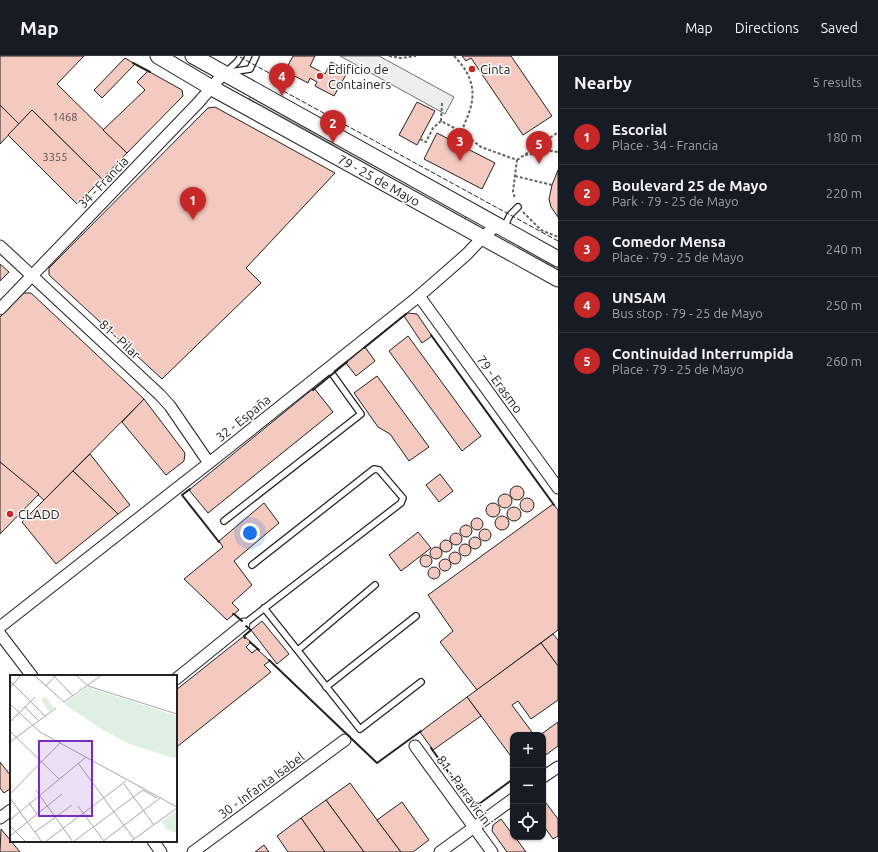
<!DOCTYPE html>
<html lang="en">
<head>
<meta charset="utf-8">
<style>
	:root { --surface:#171b24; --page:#20242c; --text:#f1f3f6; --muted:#9ea1a6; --line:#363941; --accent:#c62828 }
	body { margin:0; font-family:Ubuntu,sans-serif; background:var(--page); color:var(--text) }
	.controls { position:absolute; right:12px; bottom:12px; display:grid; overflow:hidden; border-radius:8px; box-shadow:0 1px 3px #0004 }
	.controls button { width:36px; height:36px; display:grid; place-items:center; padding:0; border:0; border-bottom:1px solid var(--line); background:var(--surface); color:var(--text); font:20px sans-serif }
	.you { position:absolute; left:250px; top:477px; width:14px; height:14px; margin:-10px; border:3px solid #fff; border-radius:50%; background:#1a73e8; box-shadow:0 0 0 6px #1a73e833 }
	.badge { display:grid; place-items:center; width:26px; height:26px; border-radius:50%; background:var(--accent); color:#fff; font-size:13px; font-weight:700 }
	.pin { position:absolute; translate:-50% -33px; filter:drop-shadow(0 1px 2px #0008) }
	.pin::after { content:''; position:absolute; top:21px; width:14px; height:12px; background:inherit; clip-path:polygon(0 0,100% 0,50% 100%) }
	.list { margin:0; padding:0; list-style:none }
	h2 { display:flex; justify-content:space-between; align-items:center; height:52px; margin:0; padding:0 16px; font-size:17px }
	h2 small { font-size:13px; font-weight:400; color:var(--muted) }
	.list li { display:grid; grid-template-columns:26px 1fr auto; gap:12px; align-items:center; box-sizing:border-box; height:56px; padding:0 16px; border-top:1px solid var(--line) }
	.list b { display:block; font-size:15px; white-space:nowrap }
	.list p { margin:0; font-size:13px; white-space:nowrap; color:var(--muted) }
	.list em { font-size:13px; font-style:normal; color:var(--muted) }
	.icon { flex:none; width:22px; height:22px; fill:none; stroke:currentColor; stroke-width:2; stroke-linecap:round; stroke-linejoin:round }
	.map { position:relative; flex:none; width:558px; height:796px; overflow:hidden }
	header { display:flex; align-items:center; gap:24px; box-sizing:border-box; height:56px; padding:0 20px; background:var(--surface); border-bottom:1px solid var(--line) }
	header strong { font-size:19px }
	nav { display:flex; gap:22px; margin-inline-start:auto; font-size:14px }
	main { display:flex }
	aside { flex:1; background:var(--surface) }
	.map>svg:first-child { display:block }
	.green { fill:#e0efe3; stroke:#6f6f6f }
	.parking { fill:#ededed; stroke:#6f6f6f }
	.building { fill:#f3c9c0; stroke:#222 }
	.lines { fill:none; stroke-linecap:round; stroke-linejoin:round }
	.lane-casing { stroke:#222; stroke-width:8 }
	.street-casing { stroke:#222; stroke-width:13 }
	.secondary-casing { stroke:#222; stroke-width:17 }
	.path { stroke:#646464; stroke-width:2; stroke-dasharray:3 2; stroke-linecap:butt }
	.lane { stroke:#fff; stroke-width:5.5 }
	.street { stroke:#fff; stroke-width:11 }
	.secondary { stroke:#fff; stroke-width:15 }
	.fence { stroke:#222; stroke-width:1; stroke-dasharray:5 2; stroke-linecap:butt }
	.wall { stroke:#222; stroke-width:2 }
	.poi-dot { fill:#c62828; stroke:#fff; stroke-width:1.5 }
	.labels { text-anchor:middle; stroke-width:3; stroke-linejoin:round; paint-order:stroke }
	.number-label { font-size:11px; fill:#564c4a }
	.poi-label { font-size:13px; fill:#222; stroke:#fff; text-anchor:start }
	.street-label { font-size:13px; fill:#222; stroke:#fff }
	.inset-road { fill:none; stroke:#a7a7a7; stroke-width:1 }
	.view { fill:#7b2cbf; fill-opacity:0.15; stroke:#7b2cbf; stroke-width:2 }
	.inset-edge { fill:none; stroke:#222; stroke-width:2 }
</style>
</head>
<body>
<header>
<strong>Map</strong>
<nav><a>Map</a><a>Directions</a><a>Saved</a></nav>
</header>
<main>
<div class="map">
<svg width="558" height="796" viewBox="0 0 558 796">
	<rect width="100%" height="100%" fill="#fff"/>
	<!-- green -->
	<g class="green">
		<path d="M251 39 466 160 465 164 303 72 249 43Z"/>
		<path d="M519 190 558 211V214L518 192Z"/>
	</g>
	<!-- parking -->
	<path class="parking" d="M340 0H379L454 41 445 58Z"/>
	<!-- building -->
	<g class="building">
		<path d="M0 0H84L57 28 127 97 102 123 32 54 19 68 0 49Z"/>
		<path d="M293 0H315L310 10 325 18 331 6 348 15 334 40 315 30 317 26 310 22 308 27 285 15Z"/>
		<path d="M462 0H511L552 60 523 79 471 2 466 5Z"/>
		<path d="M125 2 135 8 102 42 94 34Z"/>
		<path d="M148 15 182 34 183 40 127 97 103 74 145 34 137 26Z"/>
		<path d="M417 46 435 55 417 89 399 79Z"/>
		<path d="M0 49 19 68 0 88Z"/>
		<path d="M215 51 335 117 246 212 261 227 162 323 49 219V212L208 52Z"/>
		<path d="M32 54 102 123 77 148 8 79Z"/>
		<path d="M437 77 495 107 482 133 424 103Z"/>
		<path d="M558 114V161L551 151 549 143 552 129Z"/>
		<path d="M0 208 9 216 0 225Z"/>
		<path d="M24 237H31L144 343 44 444 0 406V261Z"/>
		<path d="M408 257 417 258 432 280 422 287 404 260Z"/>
		<path d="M408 280 481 380 462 395 389 295Z"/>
		<path d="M365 291 375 305 356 320 346 307Z"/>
		<path d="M377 320 429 391 409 405 390 378 378 371 354 337Z"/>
		<path d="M314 332 333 356 208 457 189 434Z"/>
		<path d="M144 343 185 397 184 405 166 419 122 366Z"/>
		<path d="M90 398 130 449 118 458 73 415Z"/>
		<path d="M0 406 39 438 0 478Z"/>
		<path d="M73 415 118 458 56 508 22 466Z"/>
		<path d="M440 418 453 435 439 446 426 429Z"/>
		<circle cx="517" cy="437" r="7"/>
		<circle cx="505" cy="445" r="7"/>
		<circle cx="527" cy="449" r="7"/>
		<circle cx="493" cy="454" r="7"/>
		<path d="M264 447 279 467 234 505 252 529 232 547 239 554 227 564 184 523 223 491 219 485Z"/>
		<path d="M553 448 558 454V574L477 634 440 586 453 575 428 539Z"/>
		<circle cx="514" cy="458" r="7"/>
		<circle cx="502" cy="467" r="7"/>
		<circle cx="477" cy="468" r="6"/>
		<circle cx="466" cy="475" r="6"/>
		<circle cx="485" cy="479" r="6"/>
		<path d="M418 476 431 492 401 515 389 499Z"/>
		<circle cx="456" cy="483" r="6"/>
		<circle cx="475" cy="487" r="6"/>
		<circle cx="446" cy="490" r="6"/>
		<circle cx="465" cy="494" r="6"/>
		<circle cx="436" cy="497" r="6"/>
		<circle cx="455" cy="502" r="6"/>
		<circle cx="426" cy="505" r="6"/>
		<circle cx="445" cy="509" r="6"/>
		<circle cx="434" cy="517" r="6"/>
		<path d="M262 565 289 598 277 608 251 574Z"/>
		<path d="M553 578 558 584V610L541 587Z"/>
		<path d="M244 580 251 586 246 591 252 597 257 593 270 605 264 609 271 616 178 690 176 688V634Z"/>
		<path d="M541 587 558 610V644L531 663 518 645 512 649 534 679H513V703L467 641Z"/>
		<path d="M467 641 481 660 433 694 420 676Z"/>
		<path d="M558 666V690L543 701V679H540Z"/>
		<path d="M0 706 11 720V732L4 737 0 732Z"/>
		<path d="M350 727 377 764 401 796H364L326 744Z"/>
		<path d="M543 743 558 763V780L553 783 543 769Z"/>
		<path d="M326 744 364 796H325L301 762Z"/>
		<path d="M402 746 429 784 413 796H401L377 764Z"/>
		<path d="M301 762 325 796H288L277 780Z"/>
		<path d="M501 763 513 779V781H515L526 796H507L492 775 493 769Z"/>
		<path d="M1 773 20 796H0Z"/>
		<path d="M264 789 269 796H255Z"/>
	</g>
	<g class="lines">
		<defs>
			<g id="lane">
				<path d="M226 16 237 6 241 0"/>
				<path d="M230 16 250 13 256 0"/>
				<path d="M501 168 506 167 510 159 518 151"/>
				<path d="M224 465 361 358 328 312"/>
				<path d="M264 552 360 673 421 626"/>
				<path d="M244 568 401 447 403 442 379 414 374 413 252 509"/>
				<path d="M298 594 375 529"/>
				<path d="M326 631 416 560"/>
			</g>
			<g id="street">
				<path d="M0 190 160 339 170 350 209 407"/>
				<path d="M419 240 558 432"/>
				<path d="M0 253 198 47 224 17"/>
				<path d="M0 571 209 407 419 240 467 198 483 181 497 169"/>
				<path d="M0 578 32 620"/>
				<path d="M176 623 244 568"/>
				<path d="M415 690 492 796"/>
				<path d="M543 721 558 711"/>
				<path d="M0 762 11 754"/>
				<path d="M153 785 161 796"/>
				<path d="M193 796 345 684"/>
				<path d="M440 796 513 743"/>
			</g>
			<g id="secondary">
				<path d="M158 0 212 32 558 223"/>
				<path d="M193 0 558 203"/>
			</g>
		</defs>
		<!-- lane casing -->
		<use href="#lane" class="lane-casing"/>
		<!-- street casing -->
		<use href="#street" class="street-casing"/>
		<!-- secondary casing -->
		<use href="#secondary" class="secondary-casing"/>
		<!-- path -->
		<g class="path">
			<path d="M389 0 401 2 416 0"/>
			<path d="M454 0C468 14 476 30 471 50 469 59 464 67 462 76L481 91 517 104 513 135 515 143"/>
			<path d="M442 47 441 65 462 76"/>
			<path d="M420 83 426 86 433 72 441 65"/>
			<path d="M525 99 550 95 558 96"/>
			<path d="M517 104 557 77"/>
			<path d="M515 120 552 129"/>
			<path d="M523 156 541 174 558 181"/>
		</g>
		<!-- lane -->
		<use href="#lane" class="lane"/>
		<!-- street -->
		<use href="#street" class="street"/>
		<!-- secondary -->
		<use href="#secondary" class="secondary"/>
		<!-- fence -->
		<path class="fence" d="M240 1 280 23 276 31 558 185"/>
		<!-- wall -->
		<g class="wall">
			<path d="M133 7 150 16"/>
			<path d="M431 279 554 449"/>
			<path d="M364 292 406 258"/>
			<path d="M313 334 347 306"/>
			<path d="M190 433 182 439 219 486"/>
			<path d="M233 558H234L242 565"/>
			<path d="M245 582 244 580 251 574 246 570"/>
			<path d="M250 586 259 594"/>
			<path d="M269 604 377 707 421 675"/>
			<path d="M431 692 470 746 479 748 513 723"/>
		</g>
	</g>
	<!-- markers -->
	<g class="poi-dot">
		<circle cx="472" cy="13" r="4"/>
		<circle cx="320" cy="20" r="4"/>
		<circle cx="10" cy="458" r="4"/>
	</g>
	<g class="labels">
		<!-- number labels -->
		<g class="number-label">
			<text x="65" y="65">1468</text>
			<text x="55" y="105">3355</text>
		</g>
		<!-- poi labels -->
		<g class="poi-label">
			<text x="328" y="18">Edificio de<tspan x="328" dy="15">Containers</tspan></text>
			<text x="480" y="18">Cinta</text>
			<text x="18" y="463">CLADD</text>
		</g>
		<!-- street labels -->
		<g class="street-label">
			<text transform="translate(379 124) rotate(29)" y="5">79 - 25 de Mayo</text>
			<text transform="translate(103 126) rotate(-46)" y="5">34 - Francia</text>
			<text transform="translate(120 283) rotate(43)" y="5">81 - Pilar</text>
			<text transform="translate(500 328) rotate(54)" y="5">79 - Erasmo</text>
			<text transform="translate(243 362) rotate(-39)" y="5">32 - España</text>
			<text transform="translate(261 729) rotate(-36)" y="5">30 - Infanta Isabel</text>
			<text transform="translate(465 735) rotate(54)" y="5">81 - Parravicini</text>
		</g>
	</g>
	<!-- overview -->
	<g transform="translate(10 619)">
		<rect width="167" height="167" fill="#fff"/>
		<path d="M77 12 167 41V84L119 69 93 55 54 29ZM35 21 44 33 39 37 31 25ZM167 136V158L154 153 155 150 151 147Z" fill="#e0efe3"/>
		<path class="inset-road" d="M24 0 54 27 92 0M43 0 63 21M66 0 78 11 167 39M0 6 35 41M36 11 46 0M0 13 11 0M0 29 30 57 167 132M15 32 29 46M0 47 25 22M0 56 49 104M0 67 46 33M68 88 124 164M114 109 144 150M26 115 63 167M133 115 147 123M0 119 50 68M0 123 32 167M19 128 27 139M68 131 94 166M0 145 76 82M0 151 16 167M25 157 62 130M0 161 52 119M35 167 116 106M63 167 133 115M92 167 150 123M120 167 167 133"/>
		<path class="view" d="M29 66H82V141H29Z"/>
		<rect width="167" height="167" class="inset-edge"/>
	</g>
</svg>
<div class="controls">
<button>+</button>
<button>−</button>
<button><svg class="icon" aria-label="locate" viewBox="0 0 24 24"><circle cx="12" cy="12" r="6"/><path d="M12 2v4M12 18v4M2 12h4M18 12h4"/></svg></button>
</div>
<div class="you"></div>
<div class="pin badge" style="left:193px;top:164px">1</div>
<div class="pin badge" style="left:333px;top:87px">2</div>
<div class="pin badge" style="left:460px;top:105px">3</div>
<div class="pin badge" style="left:282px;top:40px">4</div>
<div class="pin badge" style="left:539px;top:108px">5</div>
</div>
<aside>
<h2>Nearby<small>5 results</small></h2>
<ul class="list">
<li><span class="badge">1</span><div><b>Escorial</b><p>Place · 34 - Francia</p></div><em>180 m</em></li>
<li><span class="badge">2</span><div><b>Boulevard 25 de Mayo</b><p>Park · 79 - 25 de Mayo</p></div><em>220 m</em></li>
<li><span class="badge">3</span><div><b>Comedor Mensa</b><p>Place · 79 - 25 de Mayo</p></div><em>240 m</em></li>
<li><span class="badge">4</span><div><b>UNSAM</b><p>Bus stop · 79 - 25 de Mayo</p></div><em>250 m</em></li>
<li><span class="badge">5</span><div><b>Continuidad Interrumpida</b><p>Place · 79 - 25 de Mayo</p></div><em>260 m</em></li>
</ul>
</aside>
</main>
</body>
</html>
